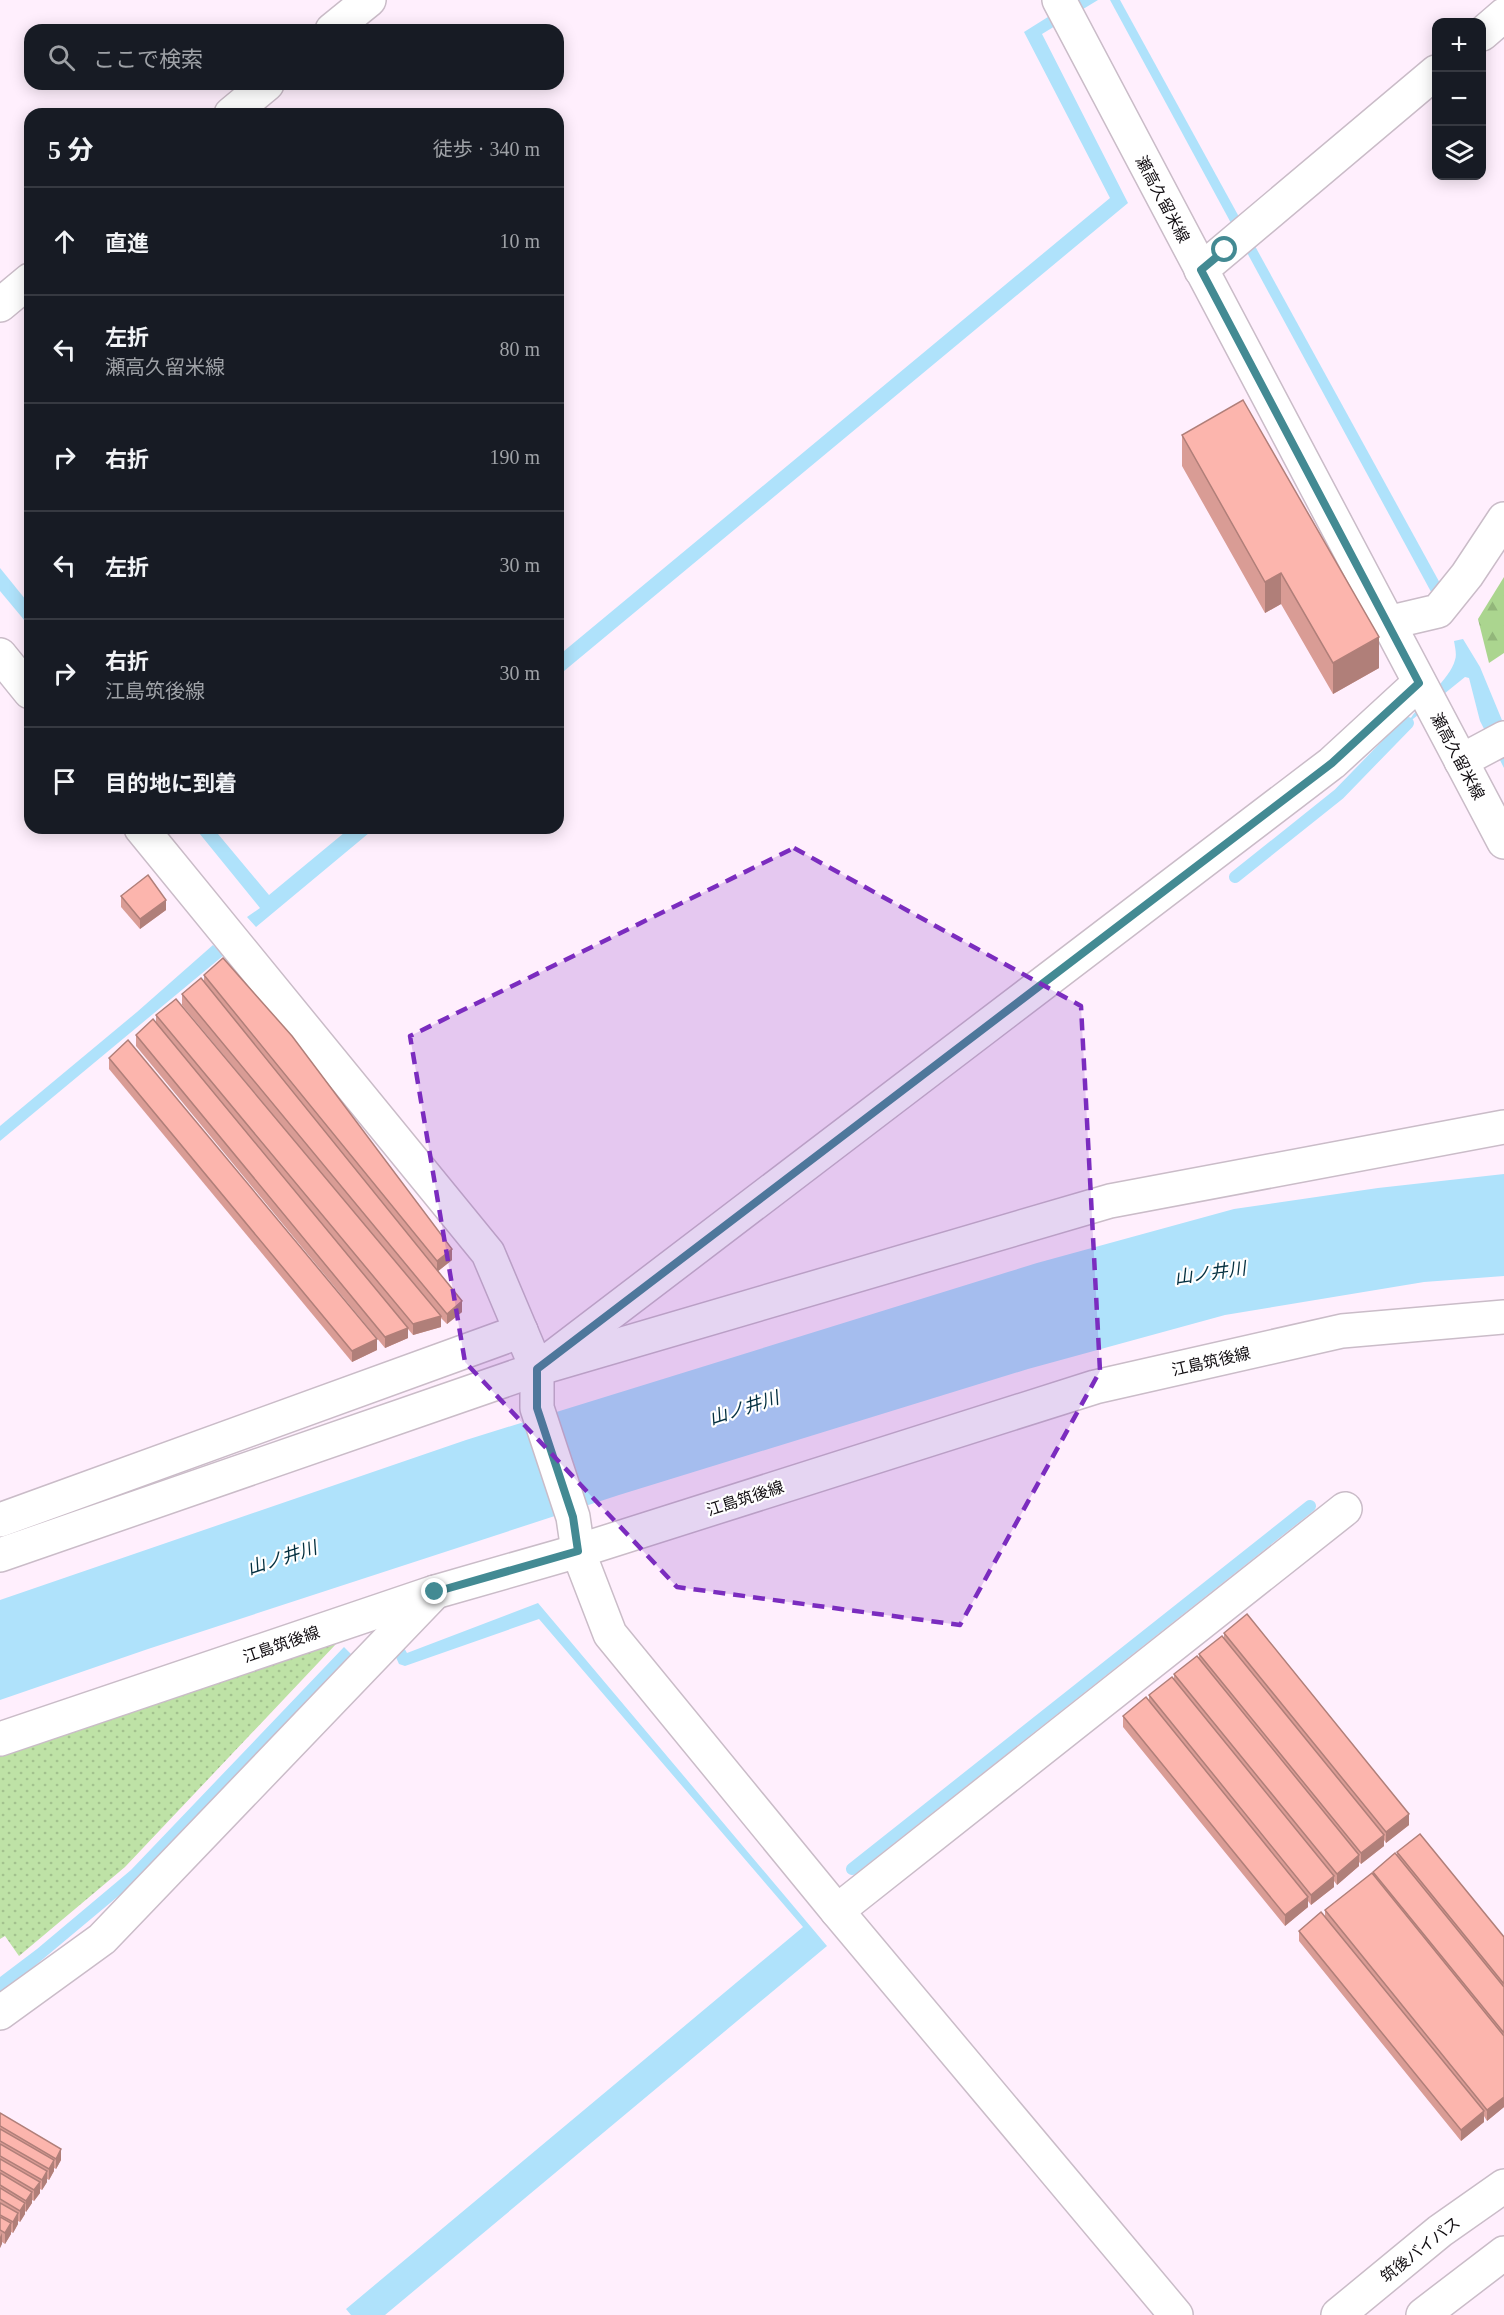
<!DOCTYPE html>
<html lang="ja">
<head>
<meta charset="utf-8">
<style>
	:root { --surface:#171b24; --page:#242831; --text:#f1f3f6; --muted:#9ea1a6; --line:#363941 }
	body { margin:0; font-family:"Times New Roman","Noto Sans JP",serif; background:var(--page); color:var(--text) }
	.controls { position:absolute; right:18px; top:18px; display:grid; overflow:hidden; border-radius:12px; box-shadow:0 3px 15px #0003 }
	.controls button { width:54px; height:54px; display:grid; place-items:center; padding:0; border:0; border-bottom:2px solid var(--line); background:var(--surface); color:var(--text); font:30px sans-serif }
	.stop { position:absolute; width:18px; height:18px; margin:-14px; border:4px solid #438a93; border-radius:50%; background:#fff }
	.stop.end { background:#438a93; border-color:#fff; box-shadow:0 2px 6px #0008 }
	.list { margin:0; padding:0; list-style:none }
	h2 { display:flex; justify-content:space-between; align-items:center; height:78px; margin:0; padding:0 24px; font-size:26px }
	h2 small { font-size:20px; font-weight:400; color:var(--muted) }
	.list li { display:grid; grid-template-columns:39px 1fr auto; gap:18px; align-items:center; box-sizing:border-box; height:108px; padding:0 24px; border-top:2px solid var(--line) }
	.list b { display:block; font-size:22px; white-space:nowrap }
	.list p { margin:0; font-size:20px; white-space:nowrap; color:var(--muted) }
	.list em { font-size:20px; font-style:normal; color:var(--muted) }
	.icon { flex:none; width:33px; height:33px; fill:none; stroke:currentColor; stroke-width:2; stroke-linecap:round; stroke-linejoin:round }
	.map { position:relative; flex:none; width:1504px; height:2315px; overflow:hidden }
	.search { position:absolute; background:var(--surface); box-shadow:0 3px 15px #0003; left:24px; top:24px; width:540px; height:66px; display:flex; align-items:center; gap:15px; box-sizing:border-box; padding:0 21px; border-radius:18px; color:var(--muted); font-size:22px }
	.panel { position:absolute; background:var(--surface); box-shadow:0 3px 15px #0003; left:24px; top:108px; width:540px; height:726px; border-radius:18px }
	.map>svg:first-child { display:block }
	.grass { fill:url(#grass-dots) }
	.forest { fill:url(#forest-firs) }
	.water { fill:#afe2fb }
	.lines { fill:none; stroke-linecap:round; stroke-linejoin:round }
	.stream { stroke:#afe2fb; stroke-width:12 }
	.minor-casing { stroke:#cabcc8; stroke-width:36 }
	.major-casing { stroke:#cabcc8; stroke-width:36 }
	.highway-casing { stroke:#cabcc8; stroke-width:36 }
	.minor { stroke:#fff; stroke-width:33 }
	.major { stroke:#fff; stroke-width:33 }
	.highway { stroke:#fff; stroke-width:33 }
	.wall { fill:#d99c95 }
	.shaded-wall { fill:#b07f79 }
	.building { fill:#fcb5ad; stroke:#b07f79; stroke-width:1.5 }
	.route { stroke:#438a93; stroke-width:8 }
	.marked { fill:#7b2cbf; fill-opacity:0.2; stroke:#7b2cbf; stroke-width:4.5; stroke-dasharray:12 8; stroke-linejoin:round }
	.labels { text-anchor:middle; stroke-width:4.5; stroke-linejoin:round; paint-order:stroke }
	.street-label { font-size:16px; fill:#100c10; stroke:#fff }
	.water-label { font-size:18px; font-style:italic; fill:#043040; stroke:#fff }
</style>
</head>
<body>
<div class="map">
<svg width="1504" height="2315" viewBox="0 0 1504 2315">
	<defs>
		<pattern id="grass-dots" width="8" height="8" patternUnits="userSpaceOnUse" patternTransform="scale(1.5)"><rect width="8" height="8" fill="#bee2a6"/><path d="M2 2h.1M6 6h.1" fill="none" stroke="#a2c18e" stroke-width="1.8" stroke-linecap="round"/></pattern>
		<pattern id="forest-firs" width="22" height="20" patternUnits="userSpaceOnUse" patternTransform="scale(1.5)"><rect width="22" height="20" fill="#abd58f"/><path d="M5 1l3.5 6h-7zM16 11l3.5 6h-7z" fill="#92b67a"/></pattern>
	</defs>
	<rect width="100%" height="100%" fill="#ffeffd"/>
	<!-- grass -->
	<path class="grass" d="M336 1644 125 1867 19 1956 5 1936 0 1939V1754Z"/>
	<!-- forest -->
	<path class="forest" d="M1504 577V653L1489 663 1478 619Z"/>
	<!-- water -->
	<g class="water">
		<path d="M1075 0H1098L1042 34 1128 203 558 676V656L1110 198 1024 32Z"/>
		<path d="M1110 0H1120L1447 596 1436 601Z"/>
		<path d="M0 568 30 605V627L0 591Z"/>
		<path d="M1463 639 1480 667 1504 725V768L1480 721 1469 678 1465 677 1408 723C1419 702 1450 680 1455 660 1457 655 1455 647 1454 641Z"/>
		<path d="M195 828H213L269 895 350 828H375L256 927 247 917 260 908Z"/>
		<path d="M213 945 224 955 0 1141V1126L137 1012Z"/>
		<path d="M1504 1174V1276L1424 1282 1225 1315 1028 1369 619 1495 148 1649 0 1700V1600L466 1440 1037 1263 1234 1209 1378 1188Z"/>
		<path d="M538 1603 827 1946 385 2315H351L346 2309 803 1927 539 1619 405 1666 399 1664 395 1655 403 1646 407 1653Z"/>
		<path d="M344 1647 351 1654 140 1878 0 1995V1977L37 1949 131 1870Z"/>
	</g>
	<g class="lines">
		<!-- stream -->
		<g class="stream">
			<path d="M1235 877 1339 794 1408 723"/>
			<path d="M852 1869 1310 1506"/>
		</g>
		<defs>
			<g id="minor">
				<path d="M332 30 369 0"/>
				<path d="M1482 34 1504 15"/>
				<path d="M231 114 267 84"/>
				<path d="M1201 270 1436 72"/>
				<path d="M0 305 30 280"/>
				<path d="M1387 623 1438 611 1467 575 1504 519"/>
				<path d="M0 655 30 692"/>
				<path d="M1461 761 1504 738"/>
				<path d="M141 828 488 1253 537 1369V1408L573 1517 578 1551 610 1634 837 1911 1176 2315"/>
				<path d="M553 1357 1332 763 1419 683"/>
				<path d="M0 1520 521 1331"/>
				<path d="M0 1555 537 1369 1110 1201 1504 1127"/>
				<path d="M837 1911 1345 1509"/>
				<path d="M0 2013 102 1939 435 1592"/>
			</g>
			<g id="major">
				<path d="M1059 0 1504 842"/>
				<path d="M0 1739 435 1592 578 1551 1095 1387 1342 1331 1504 1317"/>
			</g>
			<g id="highway">
				<path d="M1338 2315 1440 2231 1504 2186"/>
				<path d="M1423 2315 1504 2253"/>
			</g>
		</defs>
		<!-- minor casing -->
		<use href="#minor" class="minor-casing"/>
		<!-- major casing -->
		<use href="#major" class="major-casing"/>
		<!-- highway casing -->
		<use href="#highway" class="highway-casing"/>
		<!-- minor -->
		<use href="#minor" class="minor"/>
		<!-- major -->
		<use href="#major" class="major"/>
		<!-- highway -->
		<use href="#highway" class="highway"/>
	</g>
	<!-- wall -->
	<g class="wall">
		<path d="M1182 435 1379 668 1333 694 1281 604 1265 613 1182 466Z"/>
		<path d="M121 896 166 910 140 929 121 907Z"/>
		<path d="M204 975 452 1260 438 1271 462 1312 447 1324 441 1318V1327L413 1335 408 1329V1338L385 1348 136 1046V1035L156 1022V1015L317 1168 182 1005V994L204 982Z"/>
		<path d="M109 1058 377 1350 352 1362 109 1069Z"/>
		<path d="M1224 1633 1409 1825 1386 1843 1384 1840V1846L1361 1864 1359 1862V1866L1337 1885 1334 1881V1887L1311 1905 1308 1901V1907L1285 1926 1123 1727V1716L1149 1701V1695L1174 1680V1674L1199 1658V1654L1224 1639Z"/>
		<path d="M1397 1852 1504 1937V2107L1487 2121 1484 2116V2122L1461 2141 1299 1941V1931L1325 1917V1910L1373 1874V1872L1397 1855Z"/>
		<path d="M0 2113 61 2160 56 2169 54 2168V2171L49 2180 47 2179V2182L42 2190 40 2189V2193L34 2201 32 2200V2203L26 2212 25 2211V2214L20 2222 18 2221V2224L13 2233 11 2232V2234L5 2244 2 2242 0 2248Z"/>
	</g>
	<!-- shaded-wall -->
	<g class="shaded-wall">
		<path d="M1281 573V604L1265 613V582Z"/>
		<path d="M1379 637V668L1333 694V663Z"/>
		<path d="M166 900V910L140 929V919Z"/>
		<path d="M452 1249V1260L437 1272V1261Z"/>
		<path d="M462 1301V1312L447 1324V1314Z"/>
		<path d="M441 1316V1327L413 1335V1324Z"/>
		<path d="M408 1328V1338L385 1348V1337Z"/>
		<path d="M377 1339V1350L352 1362V1351Z"/>
		<path d="M1409 1814V1825L1386 1843V1832Z"/>
		<path d="M1384 1835V1846L1361 1864V1853Z"/>
		<path d="M1359 1855V1866L1337 1885V1874Z"/>
		<path d="M1334 1876V1887L1311 1905V1895Z"/>
		<path d="M1308 1897V1907L1285 1926V1915Z"/>
		<path d="M1504 2097V2107L1487 2121V2110Z"/>
		<path d="M1484 2111V2122L1461 2141V2130Z"/>
		<path d="M61 2149V2160L56 2169V2159Z"/>
		<path d="M54 2160V2171L49 2180V2169Z"/>
		<path d="M47 2171V2182L42 2190V2180Z"/>
		<path d="M40 2182V2193L34 2201V2190Z"/>
		<path d="M32 2192V2203L26 2212V2201Z"/>
		<path d="M25 2203V2214L20 2222V2211Z"/>
		<path d="M18 2213V2224L13 2233V2222Z"/>
		<path d="M11 2223V2234L5 2244V2233Z"/>
		<path d="M2 2233V2244L0 2248V2237Z"/>
	</g>
	<!-- building -->
	<g class="building">
		<path d="M1243 400 1379 637 1333 663 1281 573 1265 582 1182 435Z"/>
		<path d="M148 875 166 900 140 919 121 896Z"/>
		<path d="M223 958 292 1036 452 1249 437 1261 204 975Z"/>
		<path d="M201 978 462 1301 447 1314 182 994Z"/>
		<path d="M176 999 441 1316 413 1324 156 1015Z"/>
		<path d="M153 1019 408 1328 385 1337 136 1035Z"/>
		<path d="M128 1040 377 1339 352 1351 109 1058Z"/>
		<path d="M1247 1614 1409 1814 1386 1832 1224 1633Z"/>
		<path d="M1222 1636 1384 1835 1361 1853 1199 1654Z"/>
		<path d="M1197 1656 1359 1855 1337 1874 1174 1674Z"/>
		<path d="M1172 1677 1334 1876 1311 1895 1149 1695Z"/>
		<path d="M1146 1697 1308 1897 1285 1915 1123 1716Z"/>
		<path d="M1420 1834 1504 1937V1984L1397 1852Z"/>
		<path d="M1395 1853 1504 1987V2033L1373 1872Z"/>
		<path d="M1372 1873 1504 2036V2097L1487 2110 1325 1910Z"/>
		<path d="M1321 1912 1484 2111 1461 2130 1299 1931Z"/>
		<path d="M0 2113 61 2149 56 2159 0 2126Z"/>
		<path d="M0 2129 54 2160 49 2169 0 2141Z"/>
		<path d="M0 2144 47 2171 42 2180 0 2156Z"/>
		<path d="M0 2159 40 2182 34 2190 0 2170Z"/>
		<path d="M0 2173 32 2192 26 2201 0 2185Z"/>
		<path d="M0 2188 25 2203 20 2211 0 2199Z"/>
		<path d="M0 2203 18 2213 13 2222 0 2215Z"/>
		<path d="M0 2217 11 2223 5 2233 0 2230Z"/>
	</g>
	<g class="lines">
		<!-- route -->
		<path class="route" d="M435 1592 578 1551 573 1517 537 1408V1369L1332 763 1419 683 1201 270 1225 250"/>
	</g>
	<!-- marked area -->
	<path class="marked" d="M794 848 1081 1006 1100 1371 960 1625 677 1587 465 1362 410 1036Z"/>
	<g class="labels">
		<!-- street labels -->
		<g class="street-label">
			<text transform="translate(1163 199) rotate(62)" y="6">瀬高久留米線</text>
			<text transform="translate(1458 756) rotate(62)" y="6">瀬高久留米線</text>
			<text transform="translate(1211 1361) rotate(-13)" y="6">江島筑後線</text>
			<text transform="translate(745 1498) rotate(-18)" y="6">江島筑後線</text>
			<text transform="translate(281 1644) rotate(-19)" y="6">江島筑後線</text>
			<text transform="translate(1420 2249) rotate(-38)" y="6">筑後バイパス</text>
		</g>
		<!-- water labels -->
		<g class="water-label">
			<text transform="translate(1210 1273) rotate(-8)" y="6">山ノ井川</text>
			<text transform="translate(744 1408) rotate(-18)" y="6">山ノ井川</text>
			<text transform="translate(282 1558) rotate(-18)" y="6">山ノ井川</text>
		</g>
	</g>
</svg>
<div class="controls">
<button>+</button>
<button>−</button>
<button><svg class="icon" aria-label="layers" viewBox="0 0 24 24"><path d="M12 4l9 5-9 5-9-5zM3 14l9 5 9-5"/></svg></button>
</div>
<div class="stop" style="left:1225px;top:250px"></div>
<div class="stop end" style="left:435px;top:1592px"></div>
<div class="search"><svg class="icon" aria-label="search" viewBox="0 0 24 24"><circle cx="10" cy="10" r="6"/><path d="M15 15l6 6"/></svg>ここで検索</div>
<section class="panel">
<h2>5 分<small>徒歩 · 340 m</small></h2>
<ul class="list">
<li><svg class="icon" aria-label="ahead" viewBox="0 0 24 24"><path d="M12 20V5M6 11l6-6 6 6"/></svg><div><b>直進</b></div><em>10 m</em></li>
<li><svg class="icon" aria-label="left" viewBox="0 0 24 24"><path d="M17 20v-9H6M10 6l-5 5 5 5"/></svg><div><b>左折</b><p>瀬高久留米線</p></div><em>80 m</em></li>
<li><svg class="icon" aria-label="right" viewBox="0 0 24 24"><path d="M7 20v-9h11M14 6l5 5-5 5"/></svg><div><b>右折</b></div><em>190 m</em></li>
<li><svg class="icon" aria-label="left" viewBox="0 0 24 24"><path d="M17 20v-9H6M10 6l-5 5 5 5"/></svg><div><b>左折</b></div><em>30 m</em></li>
<li><svg class="icon" aria-label="right" viewBox="0 0 24 24"><path d="M7 20v-9h11M14 6l5 5-5 5"/></svg><div><b>右折</b><p>江島筑後線</p></div><em>30 m</em></li>
<li><svg class="icon" aria-label="arrive" viewBox="0 0 24 24"><path d="M6 21V4h12l-3 4 3 4H6"/></svg><div><b>目的地に到着</b></div></li>
</ul>
</section>
</div>
</body>
</html>
